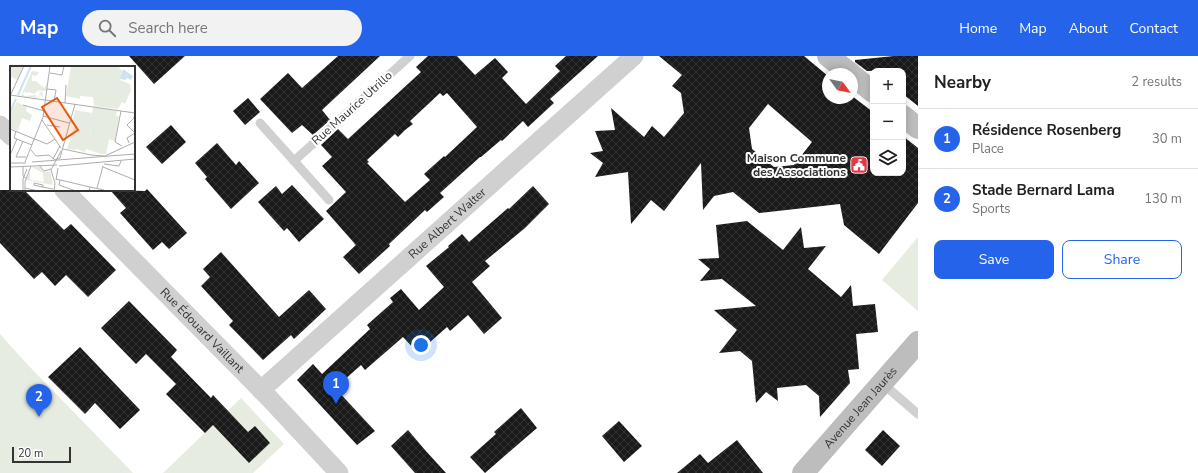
<!DOCTYPE html>
<html lang="en">
<head>
<meta charset="utf-8">
<style>
	:root { --surface:#fff; --page:#f2f2f2; --text:#202124; --muted:#757577; --line:#e0e0e0; --accent:#2563eb }
	body { margin:0; font-family:"Nunito Sans",sans-serif; background:var(--page); color:var(--text) }
	.controls { position:absolute; right:12px; top:12px; display:grid; overflow:hidden; border-radius:8px; box-shadow:0 2px 10px #0003 }
	.controls button { width:36px; height:36px; display:grid; place-items:center; padding:0; border:0; border-bottom:1px solid var(--line); background:var(--surface); color:var(--text); font:20px sans-serif }
	.compass { position:absolute; left:822px; top:12px; width:36px; height:36px; border-radius:50%; background:var(--surface); box-shadow:0 2px 10px #0003; rotate:123deg }
	.scale { position:absolute; left:12px; bottom:10px; width:59px; box-sizing:border-box; padding-left:4px; border:2px solid #333; border-top:0; font-size:11px; line-height:14px; white-space:nowrap; color:#333; -webkit-text-stroke:3px #fff; paint-order:stroke }
	.you { position:absolute; left:421px; top:289px; width:14px; height:14px; margin:-10px; border:3px solid #fff; border-radius:50%; background:#1a73e8; box-shadow:0 0 0 6px #1a73e833 }
	.badge { display:grid; place-items:center; width:26px; height:26px; border-radius:50%; background:var(--accent); color:#fff; font-size:13px; font-weight:700 }
	.pin { position:absolute; translate:-50% -33px; filter:drop-shadow(0 1px 2px #0008) }
	.pin::after { content:''; position:absolute; top:21px; width:14px; height:12px; background:inherit; clip-path:polygon(0 0,100% 0,50% 100%) }
	.list { margin:0; padding:0; list-style:none }
	h2 { display:flex; justify-content:space-between; align-items:center; height:52px; margin:0; padding:0 16px; font-size:17px }
	h2 small { font-size:13px; font-weight:400; color:var(--muted) }
	.list li { display:grid; grid-template-columns:26px 1fr auto; gap:12px; align-items:center; box-sizing:border-box; height:60px; padding:0 16px; border-top:1px solid var(--line) }
	.list b { display:block; font-size:15px; white-space:nowrap }
	.list p { margin:0; font-size:13px; white-space:nowrap; color:var(--muted) }
	.list em { font-size:13px; font-style:normal; color:var(--muted) }
	.actions { display:flex; gap:8px; padding:12px 16px }
	.actions a { flex:1; padding:9px 0; border:1px solid var(--accent); border-radius:8px; text-align:center; font-size:14px; color:var(--accent) }
	.actions .main { background:var(--accent); color:#fff }
	.icon { flex:none; width:22px; height:22px; fill:none; stroke:currentColor; stroke-width:2; stroke-linecap:round; stroke-linejoin:round }
	.map { position:relative; flex:none; width:918px; height:417px; overflow:hidden }
	header { display:flex; align-items:center; gap:24px; box-sizing:border-box; height:56px; padding:0 20px; background:var(--accent); color:#fff }
	header strong { font-size:19px }
	nav { display:flex; gap:22px; margin-inline-start:auto; font-size:14px }
	.search { width:280px; height:36px; background:var(--page); display:flex; align-items:center; gap:10px; box-sizing:border-box; padding:0 14px; border-radius:22px; color:var(--muted); font-size:15px }
	main { display:flex }
	aside { flex:1; background:var(--surface) }
	.map>svg:first-child { display:block }
	.garden { fill:#e6ecdf }
	.building { fill:url(#building-cross-hatch); fill-rule:evenodd }
	.lines { fill:none; stroke-linecap:round; stroke-linejoin:round }
	.lane { stroke:#d0d0d0; stroke-width:9 }
	.street { stroke:#d0d0d0; stroke-width:19 }
	.secondary { stroke:#bdbdbd; stroke-width:22 }
	.labels { text-anchor:middle; stroke-width:4; stroke-linejoin:round; paint-order:stroke }
	.street-label { font-size:12px; fill:#333; stroke:#fff }
	.poi-label { font-size:12px; font-weight:bold; fill:#333; stroke:#fff; text-anchor:end }
	.inset-river { fill:none; stroke:#cfe2ee; stroke-width:2 }
	.inset-road { fill:none; stroke:#adadad; stroke-width:1 }
	.view { fill:#e8590c; fill-opacity:0.15; stroke:#e8590c; stroke-width:2 }
	.inset-edge { fill:none; stroke:#333; stroke-width:2 }
</style>
</head>
<body>
<header>
<strong>Map</strong>
<div class="search"><svg class="icon" aria-label="search" viewBox="0 0 24 24"><circle cx="10" cy="10" r="6"/><path d="M15 15l6 6"/></svg>Search here</div>
<nav><a>Home</a><a>Map</a><a>About</a><a>Contact</a></nav>
</header>
<main>
<div class="map">
<svg width="918" height="417" viewBox="0 0 918 417">
	<defs>
		<pattern id="building-cross-hatch" width="8" height="8" patternUnits="userSpaceOnUse"><rect width="8" height="8" fill="#1a1a1a"/><path d="M0 0l8 8M0 8l8-8" fill="none" stroke="#333"/></pattern>
	</defs>
	<rect width="100%" height="100%" fill="#fff"/>
	<!-- garden -->
	<g class="garden">
		<path d="M918 181V255L882 224Z"/>
		<path d="M0 278 24 305 133 417H0Z"/>
		<path d="M241 342 284 388 253 417H163Z"/>
	</g>
	<!-- building -->
	<g class="building">
		<path d="M129 0H185L154 28Z"/>
		<path d="M338 0H380L322 54 330 64 313 79 302 69 292 77 260 43 288 17 302 32Z"/>
		<path d="M428 0H457L475 19 495 2 508 16 502 22 526 48 560 15 555 10 566 0H598L550 43 554 47 528 71 523 65 502 85 501 84 481 101H480L440 137 444 141 427 156 425 154 389 188 390 190 359 218 343 201 356 189 354 188H355L326 155 346 136 322 110 332 101 321 89 338 73 348 83 421 16 416 11ZM440 37 443 40 447 37 477 71 445 101 444 100 424 118 430 124 405 146 367 107 369 106 367 104 395 78 398 81 405 74 413 68 410 65Z"/>
		<path d="M659 0H804L828 20V42H852V40L873 56V117H903V80L918 92V147L879 198 844 169 840 148 759 157 733 136 714 140 703 154 701 107 664 155 651 144 631 168 628 116 595 121 603 107 590 97 603 95 595 75 615 74 611 52 644 81 652 70 664 81 684 57 681 37 672 30 682 19ZM768 48 812 86 794 109 774 111 752 93 749 72Z"/>
		<path d="M894 0H918V50L903 38V15H867L855 6V4Z"/>
		<path d="M248 42 260 56 245 69 233 55Z"/>
		<path d="M171 69 186 86 162 108 146 91Z"/>
		<path d="M217 87 236 109 239 105 259 127 231 153 205 123 207 121 195 107Z"/>
		<path d="M292 129 324 163 299 186 287 172 284 175 258 146 276 130 282 138Z"/>
		<path d="M533 130 549 148 525 172 485 205 490 210 472 226 502 262 484 278 468 259 450 275 447 271 429 287 427 284 416 295 403 281 365 314 361 309 335 332 375 375 357 389 297 324 313 308 322 318 370 273 367 269 393 246 390 242 401 233 419 254 444 231 426 210 449 191 448 190 462 178 469 186 508 152 509 153Z"/>
		<path d="M147 133 187 177 169 193 162 186 153 194 120 157 126 152 110 134 145 135Z"/>
		<path d="M0 134H24L64 174 71 168 116 214 88 241 66 219 55 230 42 216 34 223 0 187Z"/>
		<path d="M747 165 783 194 801 171 804 192 826 190 808 213 841 241 851 229 853 250 875 248 878 276 856 278 859 313 848 314 850 327 820 361 819 340 806 329 777 332 778 345 766 336 756 347 752 305 740 295 719 297 737 274 714 254 756 250 722 223 700 225 710 213 698 203 719 202 716 169Z"/>
		<path d="M221 196 279 261 309 234 326 253 294 283 291 279 263 304 229 269 233 265 201 230 210 221 203 213Z"/>
		<path d="M129 245 177 294 171 301 211 342 213 339 248 376 255 370 270 387 249 407 213 369 205 377 166 338 176 328 146 298 136 308 101 272Z"/>
		<path d="M80 291 140 354 120 373 95 347 85 358 48 321Z"/>
		<path d="M521 352 537 372 485 417 470 401 496 378 494 376Z"/>
		<path d="M619 365 642 390 624 406 602 380Z"/>
		<path d="M408 374 425 394 446 417H415L391 390Z"/>
		<path d="M883 374 900 390 882 410 865 394Z"/>
		<path d="M737 384 763 417H677L700 398 708 407Z"/>
	</g>
	<g class="lines">
		<!-- lane -->
		<g class="lane">
			<path d="M260 67 329 144"/>
			<path d="M294 105 410 0"/>
			<path d="M882 327 918 358"/>
		</g>
		<!-- street -->
		<g class="street">
			<path d="M0 69 11 80"/>
			<path id="s1" d="M64 134 270 343 339 417"/>
			<path id="s2" d="M261 334 634 0"/>
		</g>
		<!-- secondary -->
		<g class="secondary">
			<path d="M828 0 851 18"/>
			<path d="M852 19 873 36"/>
			<path d="M903 60 918 72"/>
			<path id="s3" d="M803 417 918 286"/>
		</g>
	</g>
	<!-- icons -->
	<defs>
		<symbol id="civic-square" viewBox="-11 -11 22 22"><rect x="-9" y="-9" width="18" height="18" rx="4" fill="#e63946" stroke="#fff"/><path d="M-.6-6.5H3V-4.5H.6V-3L4-1V1h2V6H-6V1h2V-1L-.6-3ZM-1.2 2.5V6h2.4V2.5Z" fill="#fff"/></symbol>
	</defs>
	<g fill-rule="evenodd">
		<use href="#civic-square" x="849" y="99" width="20" height="20"/>
	</g>
	<g class="labels">
		<!-- street labels -->
		<g class="street-label">
			<text transform="translate(352 52) rotate(-42)" y="4">Rue Maurice Utrillo</text>
			<text dy="4" stroke="none"><textPath href="#s2" startOffset="250">Rue Albert Walter</textPath></text>
			<text dy="4" stroke="none"><textPath href="#s1" startOffset="197">Rue Édouard Vaillant</textPath></text>
			<text dy="4" stroke="none"><textPath href="#s3" startOffset="87">Avenue Jean Jaurès</textPath></text>
		</g>
		<!-- poi labels -->
		<g class="poi-label">
			<text x="846" y="106">Maison Commune<tspan x="846" dy="14">des Associations</tspan></text>
		</g>
	</g>
	<!-- overview -->
	<g transform="translate(10 10)">
		<rect width="125" height="125" fill="#fff"/>
		<path d="M24 0 22 5 29 6 26 10 22 9V15H26L34 22 37 18 36 25 26 24 32 26 33 30 28 29 31 27 28 25 24 28 19 26 15 27V25L13 27 14 30 26 29 27 32 11 30ZM22 101H30L34 106 40 105 43 119 16 114 20 106V114L34 116 33 107Z" fill="#e6ecdf"/>
		<path d="M61 0H108L112 5 110 14 120 18 121 24 115 38 112 36 108 43 84 40 83 31 70 30V33L56 30ZM83 41 107 45 106 50H109L105 75 99 73 96 88H91L90 84 77 83 81 72 80 60 63 54 65 44 82 47Z" fill="#e6ecdf"/>
		<path d="M0 0 13 1 7 14 0 10ZM7 36 17 41 16 45 22 49 20 55 12 52 8 65 0 62V47ZM63 54 80 60 81 71 78 83 91 84V88L76 83 75 86 81 89 65 82 67 84 57 83 65 59 60 57Z" fill="#e6ecdf"/>
		<path d="M113 3 123 10 121 14 117 12 115 14 110 13Z" fill="#cfe2ee"/>
		<path class="inset-river" d="M8 29 21 0M0 46 6 33"/>
		<path class="inset-road" d="M40 7 52 9 54 0M37 23 46 24 44 35M0 29 125 47M0 30 14 0M55 37 56 19M13 39 34 45M111 45 105 76 112 80M125 47 124 52 117 59 125 67M33 50 59 57M32 54 51 82M37 59 50 61M0 63 37 78 45 73M6 65 4 72 22 79M13 75 6 91H16M119 77 117 72 125 67M53 83 81 89 95 90 125 76M21 84 26 90 39 89 45 94 50 92 65 38M1 87 7 73M43 93 50 80M15 96 33 51 40 0M22 96 125 88M0 97H16M94 98 109 100 111 95M29 99 34 105 41 103M49 100 125 93M0 101 47 99M13 101V110L16 112M93 101 125 114M46 113 80 121M46 114 48 102M50 114 49 119 66 125M33 121V119L24 117V119L32 121 43 123M15 122 28 125M87 122 93 100M13 125V113L17 103M15 125V116L21 100M44 125 45 117 41 104 51 85M79 125 80 121 94 124"/>
		<path class="view" d="M47 32 68 64 53 74 32 41Z"/>
		<rect width="125" height="125" class="inset-edge"/>
	</g>
</svg>
<div class="controls">
<button>+</button>
<button>−</button>
<button><svg class="icon" aria-label="layers" viewBox="0 0 24 24"><path d="M12 4l9 5-9 5-9-5zM3 14l9 5 9-5"/></svg></button>
</div>
<svg class="compass" viewBox="-18 -18 36 36"><path d="M0-13l5 13h-10z" fill="#e53935"/><path d="M0 13l5-13h-10z" fill="#757577"/></svg>
<div class="scale">20 m</div>
<div class="you"></div>
<div class="pin badge" style="left:336px;top:348px">1</div>
<div class="pin badge" style="left:39px;top:361px">2</div>
</div>
<aside>
<h2>Nearby<small>2 results</small></h2>
<ul class="list">
<li><span class="badge">1</span><div><b>Résidence Rosenberg</b><p>Place</p></div><em>30 m</em></li>
<li><span class="badge">2</span><div><b>Stade Bernard Lama</b><p>Sports</p></div><em>130 m</em></li>
</ul>
<div class="actions"><a class="main">Save</a><a>Share</a></div>
</aside>
</main>
</body>
</html>
